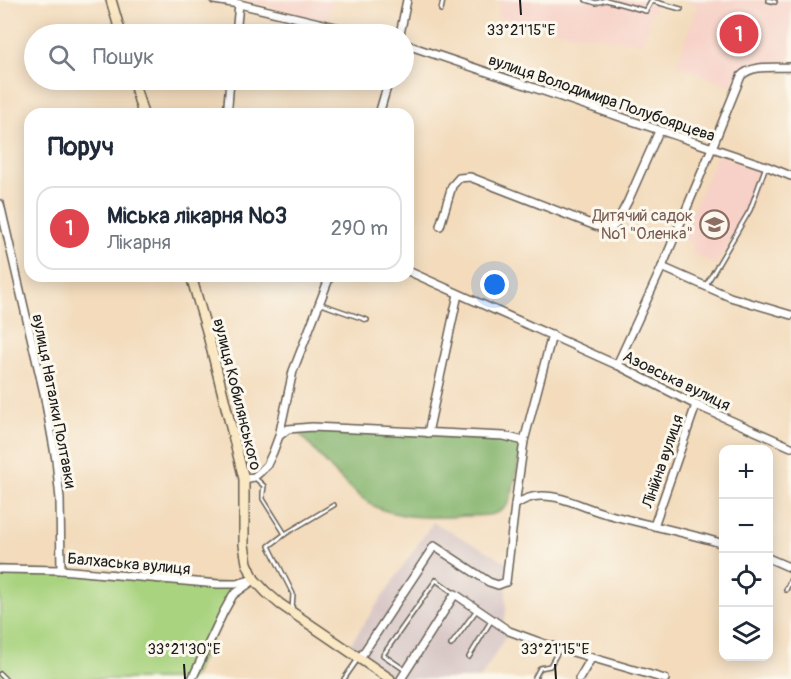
<!DOCTYPE html>
<html lang="uk">
<head>
<meta charset="utf-8">
<style>
	:root { --surface:#fff; --page:#f6f6f7; --text:#1f2937; --muted:#747a83; --line:#e0e1e3; --accent:#d93025 }
	body { margin:0; font-family:Pangolin,sans-serif; background:var(--page); color:var(--text) }
	.controls { position:absolute; right:18px; bottom:18px; display:grid; overflow:hidden; border-radius:12px; box-shadow:0 3px 15px #0003 }
	.controls button { width:54px; height:54px; display:grid; place-items:center; padding:0; border:0; border-bottom:2px solid var(--line); background:var(--surface); color:var(--text); font:30px sans-serif }
	.you { position:absolute; left:495px; top:285px; width:21px; height:21px; margin:-15px; border:4px solid #fff; border-radius:50%; background:#1a73e8; box-shadow:0 0 0 9px #1a73e833 }
	.badge { display:grid; place-items:center; width:39px; height:39px; border-radius:50%; background:var(--accent); color:#fff; font-size:20px; font-weight:700 }
	.pin { position:absolute; translate:-50% -50%; border:3px solid #fff; box-shadow:0 2px 6px #0006 }
	.list { margin:0; padding:0; list-style:none }
	h2 { display:flex; justify-content:space-between; align-items:center; height:78px; margin:0; padding:0 24px; font-size:26px }
	h2 small { font-size:20px; font-weight:400; color:var(--muted) }
	.list li { display:grid; grid-template-columns:39px 1fr auto; gap:18px; align-items:center; box-sizing:border-box; height:84px; margin:0 12px 12px; padding:0 12px; border:2px solid var(--line); border-radius:18px }
	.list b { display:block; font-size:22px; white-space:nowrap }
	.list p { margin:0; font-size:20px; white-space:nowrap; color:var(--muted) }
	.list em { font-size:20px; font-style:normal; color:var(--muted) }
	.icon { flex:none; width:33px; height:33px; fill:none; stroke:currentColor; stroke-width:2; stroke-linecap:round; stroke-linejoin:round }
	.map { position:relative; flex:none; width:791px; height:679px; overflow:hidden }
	.search { position:absolute; background:var(--surface); box-shadow:0 3px 15px #0003; left:24px; top:24px; width:390px; height:66px; display:flex; align-items:center; gap:15px; box-sizing:border-box; padding:0 21px; border-radius:33px; color:var(--muted); font-size:22px }
	.panel { position:absolute; background:var(--surface); box-shadow:0 3px 15px #0003; left:24px; top:108px; width:390px; height:174px; border-radius:18px }
	.map>svg:first-child { display:block }
	.built { fill:#f7d1c7 }
	.industrial { fill:#d2bfc0 }
	.green { fill:#a9d37f; stroke:#62784e; stroke-width:1.5 }
	.forest { fill:#86b56e; stroke:#516845; stroke-width:1.5 }
	.lines { fill:none; stroke-linecap:round; stroke-linejoin:round }
	.lane-casing { stroke:#675f54; stroke-width:6 }
	.street-casing { stroke:#675f54; stroke-width:10 }
	.secondary-casing { stroke:#675f54; stroke-width:12 }
	.lane { stroke:#fff; stroke-width:3 }
	.street { stroke:#fff; stroke-width:7 }
	.secondary { stroke:#fae7c3; stroke-width:9 }
	.ticks { fill:none; stroke:#1c1c1c; stroke-width:2 }
	.labels { text-anchor:middle; stroke-width:6; stroke-linejoin:round; paint-order:stroke }
	.street-label { font-size:16px; fill:#1c1c1c; stroke:#fbf7ec }
	.education-label { font-size:16px; fill:#785e54; stroke:#fbf7ec; text-anchor:end }
	.ticks-label { font-size:15px; text-anchor:middle; fill:#1c1c1c; stroke:#fbf7ec; stroke-width:6; stroke-linejoin:round; paint-order:stroke }
</style>
</head>
<body>
<div class="map">
<svg width="791" height="679" viewBox="0 0 791 679">
	<rect width="100%" height="100%" fill="#fbf7ec"/>
	<filter id="ink" filterUnits="userSpaceOnUse"><feTurbulence type="fractalNoise" baseFrequency=".0167" numOctaves="2"/><feDisplacementMap in="SourceGraphic" scale="12" xChannelSelector="R" yChannelSelector="G"/><feConvolveMatrix kernelMatrix="1 2 1 2 8 2 1 2 1" color-interpolation-filters="sRGB"/></filter>
	<filter id="wash" filterUnits="userSpaceOnUse"><feTurbulence type="fractalNoise" baseFrequency=".008" numOctaves="4" result="noise"/><feDisplacementMap in="SourceGraphic" scale="24" xChannelSelector="R" yChannelSelector="G"/><feGaussianBlur stdDeviation="1.35" result="paint"/><feColorMatrix in="noise" values="0 0 0 0 0 0 0 0 0 0 0 0 0 0 0 0 0 1.4 0 .05"/><feComposite in="paint" operator="in"/></filter>
	<g filter="url(#wash)">
		<rect width="100%" height="100%" fill="#f3dbbc"/>
		<!-- built -->
		<g class="built">
			<path d="M240 0H332L328 21Z"/>
			<path d="M501 0H656L643 43 564 32 497 17Z"/>
			<path d="M681 0H791V64L744 66 737 74 731 86 677 65 697 5Z"/>
			<path d="M717 155 763 171 749 209 716 265 691 253 694 245 681 238Z"/>
		</g>
		<!-- industrial -->
		<path class="industrial" d="M433 522 509 563 506 582V613L502 627 509 631 480 679H390L347 649Z"/>
		<!-- green -->
		<path class="green" d="M0 569 218 584 254 579 233 595 192 679H0Z"/>
		<!-- forest -->
		<path class="forest" d="M296 429 430 433 505 440 513 441 522 446C519 456 513 497 508 504 498 518 481 515 466 516 438 518 410 519 383 510 357 502 315 451 296 429Z"/>
	</g>
	<g filter="url(#ink)">
		<g class="lines">
			<defs>
				<g id="lane">
					<path d="M586 0 596 3 606 0 646 11 652 0"/>
					<path d="M768 0 775 2"/>
					<path d="M652 1 681 9"/>
					<path d="M441 10 443 0"/>
					<path d="M706 285 750 210 766 166"/>
					<path d="M321 304 367 320"/>
					<path d="M255 478 264 486 263 493V499L285 534"/>
					<path d="M786 590 791 579"/>
					<path d="M292 610 293 594 269 546 285 534 334 505"/>
					<path d="M451 645 476 611"/>
					<path d="M469 657 491 621"/>
					<path d="M405 670 383 655 436 580 454 593"/>
					<path d="M0 674 5 679"/>
					<path d="M344 679 358 659"/>
					<path d="M534 679 540 668 550 666 560 648"/>
				</g>
				<g id="street">
					<path d="M214 0 239 4 365 34"/>
					<path d="M236 34 239 4"/>
					<path d="M400 34 407 0"/>
					<path d="M404 44 766 166 791 176"/>
					<path d="M228 105 230 80"/>
					<path d="M379 114 389 80"/>
					<path d="M0 204 44 393 56 460 60 499 61 570"/>
					<path d="M440 226 452 186 459 178 470 177 596 226C604 228 610 230 616 224L628 201 659 131"/>
					<path d="M662 267 730 297 791 315"/>
					<path d="M408 271 617 365 696 405 791 447"/>
					<path d="M617 365 662 267 712 148 741 76C752 64 776 68 791 67"/>
					<path d="M428 433 458 294"/>
					<path d="M279 436 288 429 312 427 504 436 524 441"/>
					<path d="M244 479 254 477 259 473 267 465 273 452 279 436 293 371 330 276"/>
					<path d="M515 505C523 500 530 496 541 496 563 495 586 509 607 514 646 525 685 532 724 544"/>
					<path d="M654 526 696 405"/>
					<path d="M768 558 791 568"/>
					<path d="M0 569 61 570 218 584H236L254 579"/>
					<path d="M360 658 434 546 489 582 498 585 506 582 515 505 524 441 552 335"/>
					<path d="M192 679 223 613 233 595 250 583"/>
					<path d="M401 679 455 594 509 631 542 643 665 679"/>
					<path d="M579 679 592 657"/>
				</g>
				<g id="secondary">
					<path d="M111 0 121 34"/>
					<path d="M133 80 143 114"/>
					<path d="M191 276 207 331 244 479V545L247 563 254 579 266 592 280 604 390 679"/>
				</g>
			</defs>
			<!-- lane casing -->
			<use href="#lane" class="lane-casing"/>
			<!-- street casing -->
			<use href="#street" class="street-casing"/>
			<!-- secondary casing -->
			<use href="#secondary" class="secondary-casing"/>
			<!-- lane -->
			<use href="#lane" class="lane"/>
			<!-- street -->
			<use href="#street" class="street"/>
			<!-- secondary -->
			<use href="#secondary" class="secondary"/>
		</g>
	</g>
	<!-- ticks -->
	<path class="ticks" d="M520 0 521 15M184 664 185 679M555 664 556 679"/>
	<!-- icons -->
	<defs>
		<symbol id="school-ring" viewBox="-11 -11 22 22"><circle r="9.5" fill="#fbf7ec" stroke="#8d6e63" stroke-width="1.5"/><path d="M0-5L7-2L0 1L-7-2ZM-4 1L0 2.5L4 1V4Q0 6-4 4Z" fill="#8d6e63"/></symbol>
	</defs>
	<g fill-rule="evenodd">
		<use href="#school-ring" x="698" y="208" width="33" height="33"/>
	</g>
	<g class="labels">
		<!-- street labels -->
		<g class="street-label">
			<text transform="translate(602 97) rotate(19)" y="6">вулиця Володимира Полубоярцева</text>
			<text transform="translate(677 380) rotate(26)" y="6">Азовська вулиця</text>
			<text transform="translate(238 394) rotate(76)" y="6">вулиця Кобилянського</text>
			<text transform="translate(55 401) rotate(79)" y="6">вулиця Наталки Полтавки</text>
			<text transform="translate(662 461) rotate(-71)" y="6">Лінійна вулиця</text>
			<text transform="translate(129 563) rotate(5)" y="6">Балхаська вулиця</text>
		</g>
		<!-- education labels -->
		<g class="education-label">
			<text x="693" y="221">Дитячий садок<tspan x="693" dy="18">№1 "Оленка"</tspan></text>
		</g>
	</g>
	<g class="ticks-label">
		<text x="521" y="35">33°21'15"E</text>
		<text x="184" y="654">33°21'30"E</text>
		<text x="555" y="654">33°21'15"E</text>
	</g>
</svg>
<div class="controls">
<button>+</button>
<button>−</button>
<button><svg class="icon" aria-label="locate" viewBox="0 0 24 24"><circle cx="12" cy="12" r="6"/><path d="M12 2v4M12 18v4M2 12h4M18 12h4"/></svg></button>
<button><svg class="icon" aria-label="layers" viewBox="0 0 24 24"><path d="M12 4l9 5-9 5-9-5zM3 14l9 5 9-5"/></svg></button>
</div>
<div class="you"></div>
<div class="pin badge" style="left:739px;top:34px;background:#e0444e">1</div>
<div class="search"><svg class="icon" aria-label="search" viewBox="0 0 24 24"><circle cx="10" cy="10" r="6"/><path d="M15 15l6 6"/></svg>Пошук</div>
<section class="panel">
<h2>Поруч<small></small></h2>
<ul class="list">
<li><span class="badge" style="background:#e0444e">1</span><div><b>Міська лікарня №3</b><p>Лікарня</p></div><em>290 m</em></li>
</ul>
</section>
</div>
</body>
</html>
